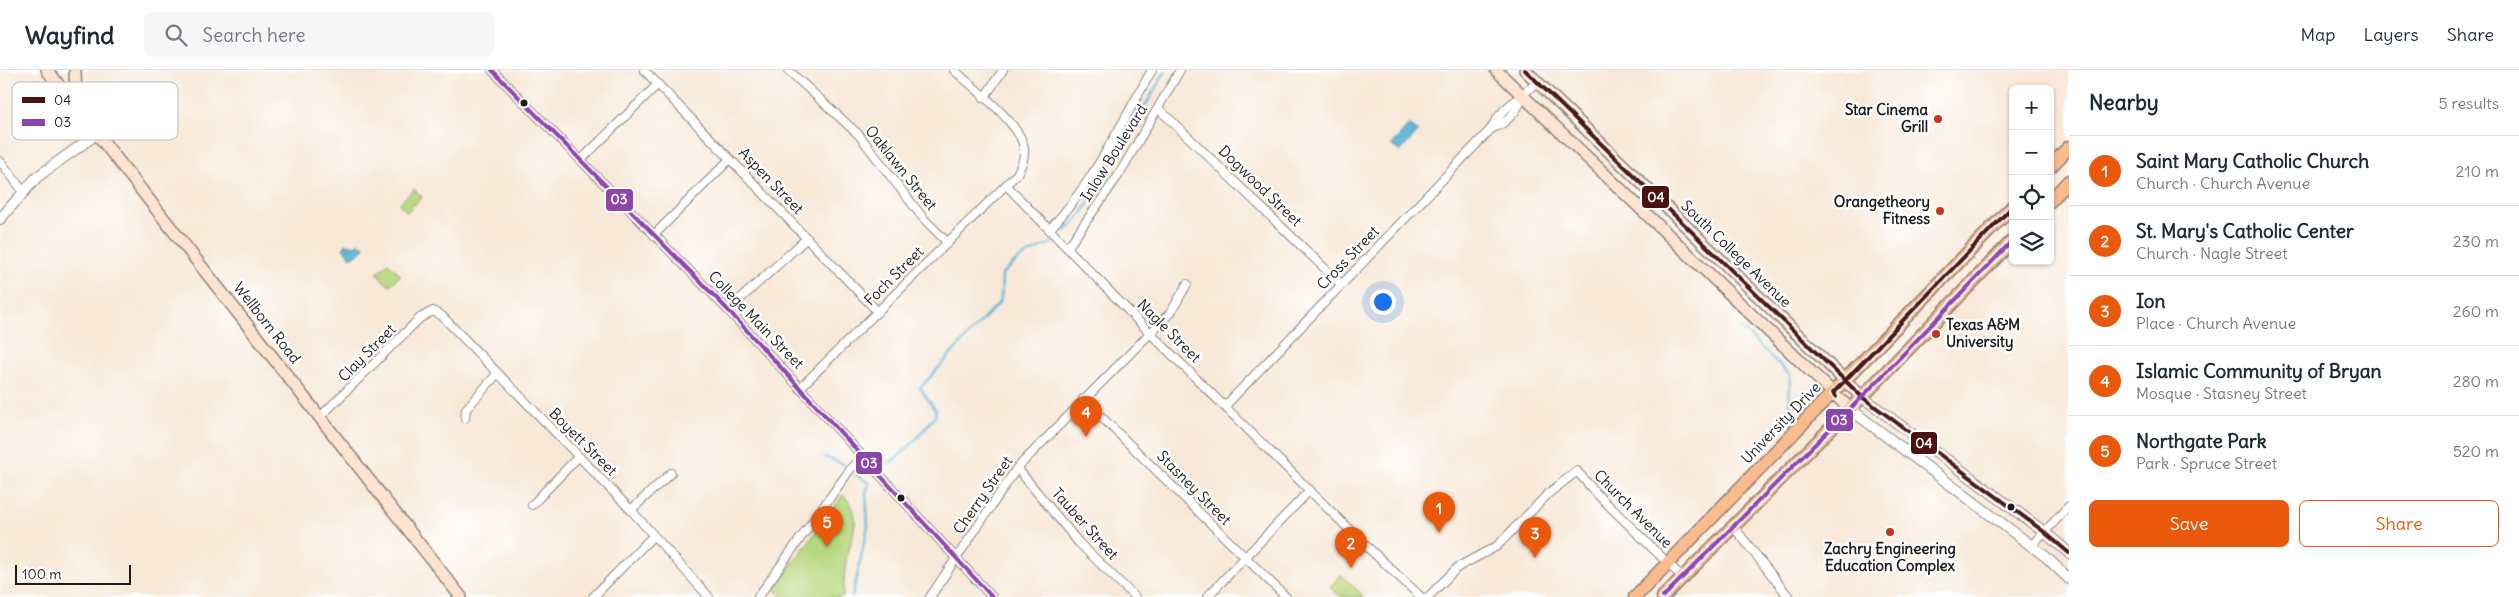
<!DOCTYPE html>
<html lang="en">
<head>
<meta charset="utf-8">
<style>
	:root { --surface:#fff; --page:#f6f6f7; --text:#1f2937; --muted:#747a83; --line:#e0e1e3; --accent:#ea580c }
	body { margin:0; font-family:Delius,sans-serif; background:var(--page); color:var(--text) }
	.controls { position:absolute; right:15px; top:15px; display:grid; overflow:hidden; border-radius:8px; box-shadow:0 1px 4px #0004 }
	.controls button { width:45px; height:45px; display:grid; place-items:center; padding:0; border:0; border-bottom:1px solid var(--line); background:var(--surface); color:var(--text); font:25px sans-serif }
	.scale { position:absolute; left:15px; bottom:12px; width:116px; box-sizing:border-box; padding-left:5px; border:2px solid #1c1c1c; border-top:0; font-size:14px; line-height:18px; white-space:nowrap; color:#1c1c1c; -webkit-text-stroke:4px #fff; paint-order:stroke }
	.you { position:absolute; left:1382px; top:231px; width:18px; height:18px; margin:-12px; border:4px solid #fff; border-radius:50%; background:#1a73e8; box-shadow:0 0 0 8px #1a73e833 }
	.badge { display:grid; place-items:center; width:32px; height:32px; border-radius:50%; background:var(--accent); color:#fff; font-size:16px; font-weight:700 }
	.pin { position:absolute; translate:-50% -41px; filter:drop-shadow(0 1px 2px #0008) }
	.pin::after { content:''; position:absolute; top:26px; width:18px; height:15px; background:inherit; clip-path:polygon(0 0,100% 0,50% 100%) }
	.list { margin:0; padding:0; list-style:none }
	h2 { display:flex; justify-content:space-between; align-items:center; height:65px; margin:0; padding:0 20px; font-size:21px }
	h2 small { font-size:16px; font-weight:400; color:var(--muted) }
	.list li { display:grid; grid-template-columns:32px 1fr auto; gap:15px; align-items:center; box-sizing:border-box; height:70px; padding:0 20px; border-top:1px solid var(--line) }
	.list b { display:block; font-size:19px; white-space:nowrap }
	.list p { margin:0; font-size:16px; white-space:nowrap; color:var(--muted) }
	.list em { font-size:16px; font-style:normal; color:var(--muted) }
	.actions { display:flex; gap:10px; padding:15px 20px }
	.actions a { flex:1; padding:11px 0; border:1px solid var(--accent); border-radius:8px; text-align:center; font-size:18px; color:var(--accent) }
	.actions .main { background:var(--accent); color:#fff }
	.icon { flex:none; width:28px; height:28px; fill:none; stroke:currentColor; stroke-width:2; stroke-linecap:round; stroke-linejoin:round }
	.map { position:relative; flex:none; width:2069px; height:527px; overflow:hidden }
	header { display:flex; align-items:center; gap:30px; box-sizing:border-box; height:70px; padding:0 25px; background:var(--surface); border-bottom:1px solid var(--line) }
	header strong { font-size:24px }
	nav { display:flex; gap:28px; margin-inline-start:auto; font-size:18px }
	.search { width:350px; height:45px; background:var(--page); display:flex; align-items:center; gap:12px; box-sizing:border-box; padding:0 18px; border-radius:8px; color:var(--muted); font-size:19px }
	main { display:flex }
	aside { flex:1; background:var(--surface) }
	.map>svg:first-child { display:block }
	.green { fill:#b8d880; stroke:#6a7a4e }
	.water { fill:#5bb6d9; stroke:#3c697a }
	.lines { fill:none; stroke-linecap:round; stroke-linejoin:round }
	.stream { stroke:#5bb6d9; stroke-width:2.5 }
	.minor-casing { stroke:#8a827a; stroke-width:10 }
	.tertiary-casing { stroke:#8a827a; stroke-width:12 }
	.secondary-casing { stroke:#8a827a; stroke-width:14 }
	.primary-casing { stroke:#8a827a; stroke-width:15 }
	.minor { stroke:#fff; stroke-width:8 }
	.tertiary { stroke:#fff; stroke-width:10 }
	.secondary { stroke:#fde4d1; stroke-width:11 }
	.primary { stroke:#fbbb8d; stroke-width:12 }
	.bus-1-casing { stroke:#fff; stroke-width:8 }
	.bus-2-casing { stroke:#fff; stroke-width:8 }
	.bus-1 { stroke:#4b1212; stroke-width:4 }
	.bus-2 { stroke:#8e44ad; stroke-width:4 }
	.bus-dot { fill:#1c1c1c; stroke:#fff; stroke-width:2 }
	.poi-dot { fill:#c8321e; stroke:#fff; stroke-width:2 }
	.labels { text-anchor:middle; stroke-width:5; stroke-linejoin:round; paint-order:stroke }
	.poi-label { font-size:15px; font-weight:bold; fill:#1c1c1c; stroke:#fff; text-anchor:end }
	.street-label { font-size:15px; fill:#1c1c1c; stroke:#fff }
	.key { fill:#fff; stroke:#bbb; stroke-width:1 }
	.key-label { font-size:14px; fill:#1c1c1c }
	.line-badge { stroke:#fff; stroke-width:2 }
	.badge-label { font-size:14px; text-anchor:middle; font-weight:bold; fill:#fff }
</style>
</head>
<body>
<header>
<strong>Wayfind</strong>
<div class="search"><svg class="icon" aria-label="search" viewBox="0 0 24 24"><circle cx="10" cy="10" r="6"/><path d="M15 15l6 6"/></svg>Search here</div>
<nav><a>Map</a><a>Layers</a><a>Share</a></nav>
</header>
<main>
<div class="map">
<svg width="2069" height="527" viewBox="0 0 2069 527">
	<rect width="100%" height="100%" fill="#fff"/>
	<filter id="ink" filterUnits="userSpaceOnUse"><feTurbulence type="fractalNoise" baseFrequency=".02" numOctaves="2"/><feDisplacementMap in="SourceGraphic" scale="10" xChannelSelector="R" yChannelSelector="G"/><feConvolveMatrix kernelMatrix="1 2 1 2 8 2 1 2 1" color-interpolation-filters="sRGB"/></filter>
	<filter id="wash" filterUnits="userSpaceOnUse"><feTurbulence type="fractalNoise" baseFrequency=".0096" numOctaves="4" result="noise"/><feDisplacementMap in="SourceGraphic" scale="20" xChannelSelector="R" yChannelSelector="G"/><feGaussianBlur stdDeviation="1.12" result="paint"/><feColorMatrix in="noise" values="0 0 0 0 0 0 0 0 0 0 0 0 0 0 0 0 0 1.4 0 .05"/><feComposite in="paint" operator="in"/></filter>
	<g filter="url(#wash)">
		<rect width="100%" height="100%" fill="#f8e8d7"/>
		<!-- green -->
		<g class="green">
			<path d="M414 119 422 127 407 142 399 134Z"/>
			<path d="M388 193 401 205 389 216 377 203Z"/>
			<path d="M843 425C865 445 851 466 846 491 844 503 844 515 843 527H782L774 519Z"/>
			<path d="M1341 505 1364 527H1341L1330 517Z"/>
		</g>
		<!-- water -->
		<g class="water">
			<path d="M1410 54 1418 62 1400 82 1391 75Z"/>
			<path d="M360 173 365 178 352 188 343 179 346 174 355 176Z"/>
		</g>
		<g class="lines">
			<!-- stream -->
			<g class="stream">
				<path d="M1066 161C1088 141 1100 113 1115 87 1131 58 1150 29 1166 0"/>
				<path d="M1741 258 1790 305 1789 348 1793 352 1792 357"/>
				<path d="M825 387 845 395"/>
				<path d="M884 395C905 386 921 363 935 346L936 341 920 318 990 242C1005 231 1001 221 1002 204L1020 188 1053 172"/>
				<path d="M852 527 868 456 866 423 869 413 856 405"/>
			</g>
		</g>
	</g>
	<g filter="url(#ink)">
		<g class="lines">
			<defs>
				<g id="minor">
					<path d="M492 0 728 240 992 527"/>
					<path d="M644 0 878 242"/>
					<path d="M788 0 859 65 923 148 948 173"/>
					<path d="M984 28 1003 0"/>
					<path d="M1158 38 1342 215"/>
					<path d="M1491 59C1506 54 1518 41 1523 26"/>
					<path d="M581 90 658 14"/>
					<path d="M0 91 23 121"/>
					<path d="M1006 115 1150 263 1363 473 1421 527"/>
					<path d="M1050 159C1093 113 1121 54 1152 0"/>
					<path d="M654 165 730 89"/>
					<path d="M1068 177 1118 106 1180 0"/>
					<path d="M728 240 807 168"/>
					<path d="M801 317 1017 104C1021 96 1025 88 1024 78 1021 54 973 17 954 0"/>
					<path d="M1083 329 1286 527"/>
					<path d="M1226 335 1491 59C1499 39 1522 27 1537 12"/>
					<path d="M321 346 420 248 433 241 442 246 631 440 709 527"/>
					<path d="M465 348 466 339 497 304"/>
					<path d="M1017 398 1079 473 1135 527"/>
					<path d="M532 435 578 387"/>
					<path d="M631 440 671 403"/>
					<path d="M1733 456 1789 527"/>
					<path d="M2031 476 2069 436"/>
					<path d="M593 527 653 466"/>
					<path d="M758 527 852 397 862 386"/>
					<path d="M930 527 1017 398 1171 242 1187 214"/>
					<path d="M1207 527 1310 420"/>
					<path d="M1428 527 1458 497 1497 476 1549 423 1577 401 1595 422 1682 507"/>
				</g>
				<g id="tertiary">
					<path d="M0 149 37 107 98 63"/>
					<path d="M1862 327 2043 461 2069 483"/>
					<path d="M1850 339 2045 486 2069 509"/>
				</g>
				<g id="secondary">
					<path d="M47 0 461 527"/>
					<path d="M75 0 76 36"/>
					<path d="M1496 0 1850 339"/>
					<path d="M1525 0 1862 327"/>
				</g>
				<g id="primary">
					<path d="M2050 97 2069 77"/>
					<path d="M2050 131 2069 111"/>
					<path d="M1635 527 2013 136"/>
					<path d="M1663 527 1862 327 2013 170"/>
				</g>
			</defs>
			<!-- minor casing -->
			<use href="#minor" class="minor-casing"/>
			<!-- tertiary casing -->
			<use href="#tertiary" class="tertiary-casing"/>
			<!-- secondary casing -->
			<use href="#secondary" class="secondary-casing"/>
			<!-- primary casing -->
			<use href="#primary" class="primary-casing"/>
			<!-- minor -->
			<use href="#minor" class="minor"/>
			<!-- tertiary -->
			<use href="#tertiary" class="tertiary"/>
			<!-- secondary -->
			<use href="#secondary" class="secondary"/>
			<!-- primary -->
			<use href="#primary" class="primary"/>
			<defs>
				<g id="bus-1">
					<path d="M1525 0 1862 327 2043 461 2069 483"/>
					<path d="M1836 327 1833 323 2013 136"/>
				</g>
				<g id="bus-2">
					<path d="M492 0 728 240 992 527"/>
					<path d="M1663 527 1862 327 2013 170"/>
				</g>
			</defs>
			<!-- bus-1 casing -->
			<use href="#bus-1" class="bus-1-casing"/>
			<!-- bus-2 casing -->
			<use href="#bus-2" class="bus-2-casing"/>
			<!-- bus-1 -->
			<use href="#bus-1" class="bus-1"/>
			<!-- bus-2 -->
			<use href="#bus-2" class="bus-2"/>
		</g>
	</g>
	<!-- markers -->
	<g class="bus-dot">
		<circle cx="524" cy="33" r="4.5"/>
		<circle cx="901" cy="428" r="4.5"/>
		<circle cx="2011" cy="437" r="4.5"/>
	</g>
	<g class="poi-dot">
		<circle cx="1938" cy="49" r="5"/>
		<circle cx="1940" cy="141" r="5"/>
		<circle cx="1936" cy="264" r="5"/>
		<circle cx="1890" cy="462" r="5"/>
	</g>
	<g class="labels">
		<!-- poi labels -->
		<g class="poi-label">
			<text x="1928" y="45">Star Cinema<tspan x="1928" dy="17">Grill</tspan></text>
			<text x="1930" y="137">Orangetheory<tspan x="1930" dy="17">Fitness</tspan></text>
			<text x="1946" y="260" text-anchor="start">Texas A&amp;M<tspan x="1946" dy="17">University</tspan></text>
			<text x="1890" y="484" text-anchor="middle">Zachry Engineering<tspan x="1890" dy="17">Education Complex</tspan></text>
		</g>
		<!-- street labels -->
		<g class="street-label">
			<text transform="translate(1114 83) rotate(-58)" y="5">Inlow Boulevard</text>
			<text transform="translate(901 98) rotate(51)" y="5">Oaklawn Street</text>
			<text transform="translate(771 111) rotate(46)" y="5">Aspen Street</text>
			<text transform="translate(1260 116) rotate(44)" y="5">Dogwood Street</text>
			<text transform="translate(1736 184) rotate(44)" y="5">South College Avenue</text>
			<text transform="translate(1348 188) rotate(-46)" y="5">Cross Street</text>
			<text transform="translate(894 206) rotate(-45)" y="5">Foch Street</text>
			<text transform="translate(756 250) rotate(46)" y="5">College Main Street</text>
			<text transform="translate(267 253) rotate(52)" y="5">Wellborn Road</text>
			<text transform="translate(1169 261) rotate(45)" y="5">Nagle Street</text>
			<text transform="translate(367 283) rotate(-45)" y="5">Clay Street</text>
			<text transform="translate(1781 353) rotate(-46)" y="5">University Drive</text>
			<text transform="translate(583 372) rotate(45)" y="5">Boyett Street</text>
			<text transform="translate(1194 418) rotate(45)" y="5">Stasney Street</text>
			<text transform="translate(983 425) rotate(-55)" y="5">Cherry Street</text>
			<text transform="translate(1633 439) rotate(45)" y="5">Church Avenue</text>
			<text transform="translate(1085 454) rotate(48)" y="5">Tauber Street</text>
		</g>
	</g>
	<!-- legend -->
	<rect x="12" y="12" width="166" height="58" rx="8" class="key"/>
	<rect x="22" y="27" width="23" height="6" fill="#4b1212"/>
	<rect x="22" y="49" width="23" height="7" fill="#8e44ad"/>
	<g class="key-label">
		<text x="54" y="35">04</text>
		<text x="54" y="57">03</text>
	</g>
	<g class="line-badge">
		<rect x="1641" y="115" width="29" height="24" rx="5" fill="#4b1212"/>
		<rect x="605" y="118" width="29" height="24" rx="5" fill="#8e44ad"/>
		<rect x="1825" y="338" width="29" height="24" rx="5" fill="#8e44ad"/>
		<rect x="1910" y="361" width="28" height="24" rx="5" fill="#4b1212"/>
		<rect x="855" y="381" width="28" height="24" rx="5" fill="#8e44ad"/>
	</g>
	<g class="badge-label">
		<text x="1656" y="132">04</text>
		<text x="619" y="134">03</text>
		<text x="1839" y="355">03</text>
		<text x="1924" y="378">04</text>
		<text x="869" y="398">03</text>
	</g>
</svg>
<div class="controls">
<button>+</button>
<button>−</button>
<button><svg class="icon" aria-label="locate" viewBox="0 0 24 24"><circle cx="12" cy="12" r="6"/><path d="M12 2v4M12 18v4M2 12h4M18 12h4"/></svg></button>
<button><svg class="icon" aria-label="layers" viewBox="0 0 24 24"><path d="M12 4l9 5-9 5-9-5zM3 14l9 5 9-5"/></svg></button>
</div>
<div class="scale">100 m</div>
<div class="you"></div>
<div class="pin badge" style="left:1439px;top:463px">1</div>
<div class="pin badge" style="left:1351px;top:498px">2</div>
<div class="pin badge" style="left:1535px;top:488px">3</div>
<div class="pin badge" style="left:1086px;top:367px">4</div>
<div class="pin badge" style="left:827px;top:477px">5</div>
</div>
<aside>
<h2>Nearby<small>5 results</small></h2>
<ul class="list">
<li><span class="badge">1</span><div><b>Saint Mary Catholic Church</b><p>Church · Church Avenue</p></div><em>210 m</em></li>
<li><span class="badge">2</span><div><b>St. Mary's Catholic Center</b><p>Church · Nagle Street</p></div><em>230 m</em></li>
<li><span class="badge">3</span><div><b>Ion</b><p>Place · Church Avenue</p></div><em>260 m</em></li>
<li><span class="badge">4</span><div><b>Islamic Community of Bryan</b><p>Mosque · Stasney Street</p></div><em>280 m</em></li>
<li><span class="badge">5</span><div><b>Northgate Park</b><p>Park · Spruce Street</p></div><em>520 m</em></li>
</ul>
<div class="actions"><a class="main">Save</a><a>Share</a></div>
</aside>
</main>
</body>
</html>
